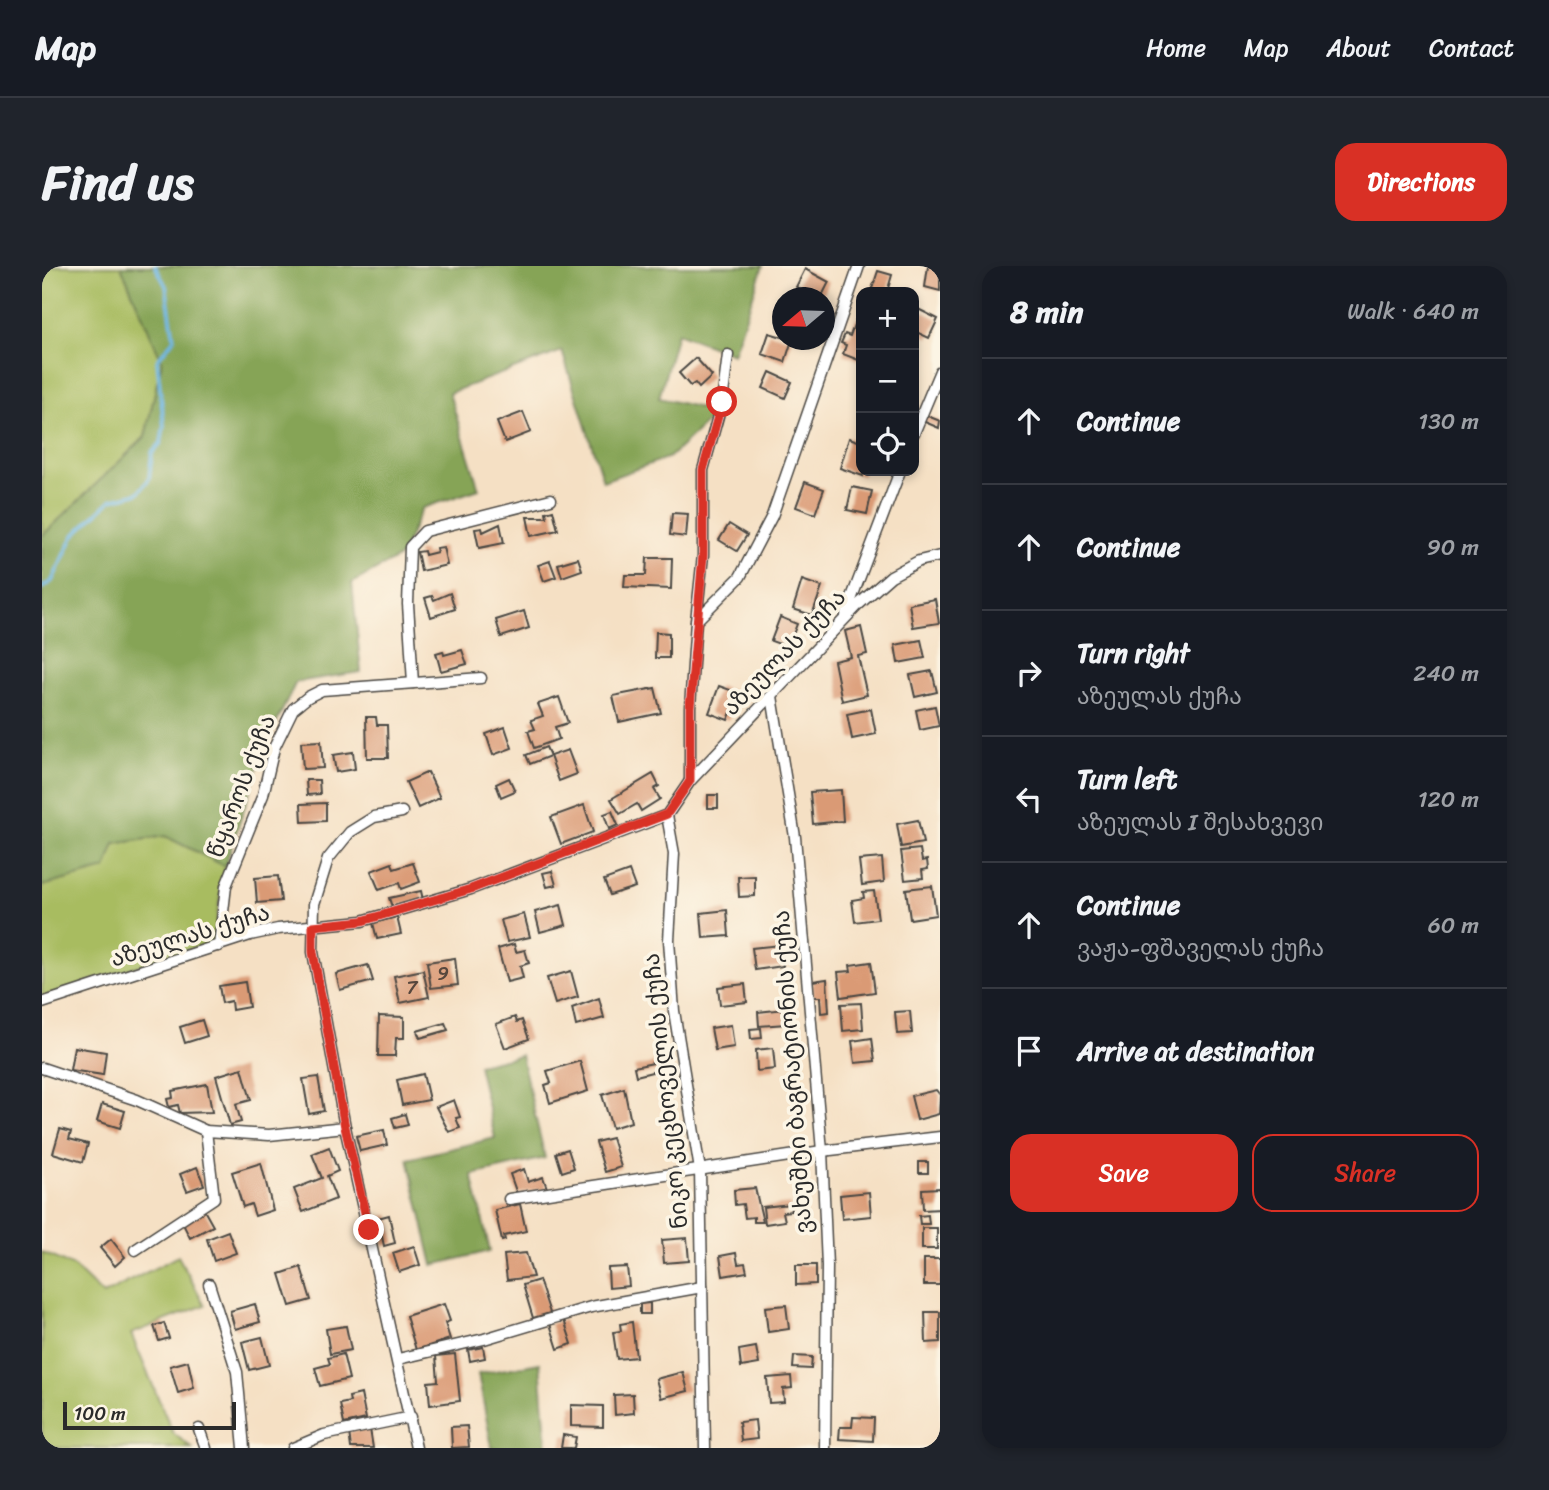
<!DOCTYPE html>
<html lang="en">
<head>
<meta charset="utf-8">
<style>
	:root { --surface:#171b24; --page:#20242c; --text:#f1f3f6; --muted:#9ea1a6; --line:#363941; --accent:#d93025 }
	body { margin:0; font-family:Sriracha,"Noto Sans Georgian",sans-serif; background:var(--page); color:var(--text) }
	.controls { position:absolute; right:21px; top:21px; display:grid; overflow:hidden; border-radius:14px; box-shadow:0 4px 10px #0003 }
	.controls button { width:63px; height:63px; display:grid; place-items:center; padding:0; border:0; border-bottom:2px solid var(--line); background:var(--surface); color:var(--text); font:35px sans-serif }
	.compass { position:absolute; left:730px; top:21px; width:63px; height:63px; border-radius:50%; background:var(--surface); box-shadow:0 4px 10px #0003; rotate:251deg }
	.scale { position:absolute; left:21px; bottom:18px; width:173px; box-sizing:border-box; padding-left:7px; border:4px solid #2b2b2b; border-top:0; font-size:19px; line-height:24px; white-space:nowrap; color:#2b2b2b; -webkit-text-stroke:5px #fcf5e5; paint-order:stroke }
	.stop { position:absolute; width:21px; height:21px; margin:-16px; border:5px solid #d93025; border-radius:50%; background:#fff }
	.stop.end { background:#d93025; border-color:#fff; box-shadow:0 2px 7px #0008 }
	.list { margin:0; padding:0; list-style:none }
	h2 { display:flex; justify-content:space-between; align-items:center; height:91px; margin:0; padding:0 28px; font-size:30px }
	h2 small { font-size:23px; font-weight:400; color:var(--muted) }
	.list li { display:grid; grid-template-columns:46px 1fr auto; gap:21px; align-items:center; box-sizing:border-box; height:126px; padding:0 28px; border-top:2px solid var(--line) }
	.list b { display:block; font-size:26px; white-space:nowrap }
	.list p { margin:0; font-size:23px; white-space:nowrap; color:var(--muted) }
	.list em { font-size:23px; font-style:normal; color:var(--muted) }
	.actions { display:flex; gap:14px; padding:21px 28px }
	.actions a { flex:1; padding:16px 0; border:2px solid var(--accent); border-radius:21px; text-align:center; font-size:24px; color:var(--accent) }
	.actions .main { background:var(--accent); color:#fff }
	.icon { flex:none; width:38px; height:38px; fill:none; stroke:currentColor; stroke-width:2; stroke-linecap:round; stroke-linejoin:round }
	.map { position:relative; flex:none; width:898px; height:1182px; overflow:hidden; border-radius:21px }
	header { display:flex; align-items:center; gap:42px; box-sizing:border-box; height:98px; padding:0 35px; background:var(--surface); border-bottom:2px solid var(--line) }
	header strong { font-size:33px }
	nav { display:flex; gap:38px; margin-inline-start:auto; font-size:24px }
	.intro { display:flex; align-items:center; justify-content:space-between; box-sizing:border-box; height:168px; padding:0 42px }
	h1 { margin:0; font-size:49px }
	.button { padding:18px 32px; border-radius:21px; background:var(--accent); color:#fff; font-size:24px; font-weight:700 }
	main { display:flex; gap:42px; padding:0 42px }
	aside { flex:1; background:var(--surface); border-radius:21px; box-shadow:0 4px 10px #0003 }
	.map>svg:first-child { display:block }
	.green { fill:#a8bc61; stroke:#6a7446; stroke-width:2 }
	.forest { fill:#86a457; stroke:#586841; stroke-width:2 }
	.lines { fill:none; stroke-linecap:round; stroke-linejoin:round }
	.stream { stroke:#6db7e6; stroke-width:3.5 }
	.building { fill:#da9a74 }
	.street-casing { stroke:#494642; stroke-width:13 }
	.street { stroke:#fff; stroke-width:10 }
	.route { stroke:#d93025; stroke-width:9 }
	.labels { text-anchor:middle; stroke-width:7; stroke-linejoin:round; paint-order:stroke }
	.number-label { font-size:19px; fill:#57473d }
	.street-label { font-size:23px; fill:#2b2b2b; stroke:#fcf5e5 }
</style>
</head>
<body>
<header>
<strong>Map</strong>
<nav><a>Home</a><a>Map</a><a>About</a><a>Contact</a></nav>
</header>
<div class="intro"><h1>Find us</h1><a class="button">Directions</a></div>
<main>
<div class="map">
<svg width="898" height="1182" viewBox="0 0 898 1182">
	<rect width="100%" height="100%" fill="#fcf5e5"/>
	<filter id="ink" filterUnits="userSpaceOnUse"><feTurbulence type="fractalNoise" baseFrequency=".0143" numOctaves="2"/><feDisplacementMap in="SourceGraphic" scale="14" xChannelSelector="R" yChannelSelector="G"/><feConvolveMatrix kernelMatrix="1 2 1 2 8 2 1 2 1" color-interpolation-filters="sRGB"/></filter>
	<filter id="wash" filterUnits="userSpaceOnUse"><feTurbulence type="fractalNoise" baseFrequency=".00686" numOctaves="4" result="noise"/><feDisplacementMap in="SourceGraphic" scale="28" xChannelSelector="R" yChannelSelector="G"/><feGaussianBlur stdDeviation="1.57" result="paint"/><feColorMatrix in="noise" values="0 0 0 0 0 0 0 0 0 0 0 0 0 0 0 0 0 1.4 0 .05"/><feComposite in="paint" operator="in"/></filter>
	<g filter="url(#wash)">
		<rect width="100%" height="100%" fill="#f5e0c4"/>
		<!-- green -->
		<g class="green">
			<path d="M0 0H79L120 95 103 171 0 270Z"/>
			<path d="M123 570 183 600 171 676 0 731V620L64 603 73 578Z"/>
			<path d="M0 986 32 1001 61 1029 136 990 163 1039 89 1068 131 1167 150 1182H0Z"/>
		</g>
		<!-- forest -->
		<g class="forest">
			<path d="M79 0H721L691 88 635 67 617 132 676 146 628 191 561 215 520 85 407 127 437 223 380 242 359 290 310 317 319 406 254 416 223 480 183 600 123 570 73 578 64 603 0 620V270L103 171 120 95Z"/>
			<path d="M479 789 503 892 430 909 448 985 391 999 366 893 453 872 436 799Z"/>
			<path d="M498 1097 505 1182H450L436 1108Z"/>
		</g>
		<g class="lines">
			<!-- stream -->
			<path class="stream" d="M0 322 10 315 32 269 69 234 96 227 107 213 110 187 119 177 122 160 115 94 132 73 124 20 113 0"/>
		</g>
		<g id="blocks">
			<!-- building -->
			<g class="building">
				<path d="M886 0H898V25L883 21Z"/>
				<path d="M763 3 787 16 779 32 754 21Z"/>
				<path d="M836 5 850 9 845 26H829Z"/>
				<path d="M874 42 896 53 887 72 872 65Z"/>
				<path d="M814 53 819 55V95L801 88 804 79 799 77 803 68 808 70Z"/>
				<path d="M727 67 750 74 743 96 720 88Z"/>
				<path d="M654 92 670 110 657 122 653 117 648 120 637 107Z"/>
				<path d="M728 106 750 116 743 132 721 122Z"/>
				<path d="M481 146 489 166 463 176 455 156Z"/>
				<path d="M883 149 898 155 897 162 883 156Z"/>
				<path d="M807 172 819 176 821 210 798 202Z"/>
				<path d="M763 216 782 223 773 248 754 241Z"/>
				<path d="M810 221 830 225 825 248 805 244Z"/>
				<path d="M511 244 516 264 489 270 485 251H505L504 246Z"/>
				<path d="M630 247 646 248 644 271 628 269Z"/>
				<path d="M458 258 462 277 437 282 433 263 440 262 441 266Z"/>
				<path d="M687 258 705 269 695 285 677 274Z"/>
				<path d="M401 281 405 299 379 305 375 286 382 285 383 289 395 286 394 282Z"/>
				<path d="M536 292 540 304 520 311 516 298Z"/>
				<path d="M605 292H630L629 323 582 321 583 309H604Z"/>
				<path d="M508 295 514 311 502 315 496 299Z"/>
				<path d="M760 314 780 321 770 349 751 343Z"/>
				<path d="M408 327 413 343 389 351 383 332 390 330 392 334Z"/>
				<path d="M893 333 897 357 871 361 867 338Z"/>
				<path d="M482 345 487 362 459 371 454 354Z"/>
				<path d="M738 351 755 358 746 381 729 375Z"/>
				<path d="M819 361 825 388 816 390 825 429 800 435 792 395 809 391 803 365Z"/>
				<path d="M614 366 627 367V392H613Z"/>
				<path d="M879 374 883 392 856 397 853 379Z"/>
				<path d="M420 384 425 398 399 405 394 387 401 385 402 389Z"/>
				<path d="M890 405 895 426 873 431 868 409Z"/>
				<path d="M677 420 697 427 686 454 667 447Z"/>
				<path d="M613 422 619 447 577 456 571 430Z"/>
				<path d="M517 431 526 457 513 461 517 473 492 482 486 465 493 463 489 454 501 450 496 438Z"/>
				<path d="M893 440 897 460 878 464 874 444Z"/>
				<path d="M829 443 834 468 810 473 805 448Z"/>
				<path d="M324 451H334L335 459H345L346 492H325Z"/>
				<path d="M463 461 470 482 451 489 444 468Z"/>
				<path d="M279 475 281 502 261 503 259 476Z"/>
				<path d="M504 481 508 490 488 498 484 489Z"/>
				<path d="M526 484 535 508 517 515 508 490Z"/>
				<path d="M311 486 313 503 294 506 291 489Z"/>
				<path d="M386 506 398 532 376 542 364 516Z"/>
				<path d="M611 508 617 520 612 523 618 533 599 545 595 538 578 548 569 533Z"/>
				<path d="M467 512 473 525 459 531 454 518Z"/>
				<path d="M264 514H277L278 528 265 529Z"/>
				<path d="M799 524 801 555 771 558 768 526Z"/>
				<rect x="666" y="529" width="10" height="13"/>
				<path d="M284 537V555L260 556 259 538Z"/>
				<path d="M542 539 551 566 519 578 509 551Z"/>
				<path d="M570 545 576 559 567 563 562 548Z"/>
				<path d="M876 554 881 577 859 581 855 558Z"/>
				<path d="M878 583 880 595 885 594 886 603 880 604 881 612 863 614 859 585Z"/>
				<path d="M840 592 842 616 820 619 817 594Z"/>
				<path d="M350 597 352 603 371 597 378 616 359 623 357 617 337 624 329 605Z"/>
				<path d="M510 605 514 619 505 621 501 607Z"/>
				<path d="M587 605 593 621 568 629 562 614Z"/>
				<path d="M236 610 239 635 215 637 213 612Z"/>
				<path d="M713 610V630L697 631 696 611Z"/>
				<path d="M890 620 894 649 868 653 864 623Z"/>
				<path d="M379 625 381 634 350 641 347 632Z"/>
				<path d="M832 625 836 653 813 656 810 634 822 632 821 626Z"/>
				<path d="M519 639 524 659 498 666 493 646Z"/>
				<path d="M685 644 687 670 661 672 659 647Z"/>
				<path d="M482 648 488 671 465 676 459 654Z"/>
				<path d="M355 651 359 668 335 673 331 657Z"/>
				<path d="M472 678 474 686 483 684 487 697 478 700 481 712 465 716 456 683Z"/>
				<path d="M738 679 741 700 713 704 710 682Z"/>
				<path d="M413 692 416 719 389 722 385 696Z"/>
				<path d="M829 696 833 726 799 731 796 706 809 705 808 699Z"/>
				<path d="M326 699 331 715 298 724 294 708Z"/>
				<path d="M381 704 387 731 358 737 352 710Z"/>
				<path d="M529 705 536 731 513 738 505 712Z"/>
				<path d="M785 713 787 746 779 747 778 731H771L770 715Z"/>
				<path d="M203 716 207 741 190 744 189 735 180 737 177 720Z"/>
				<path d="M703 718 705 736 678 739 676 721Z"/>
				<path d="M557 732 562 752 534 760 530 742Z"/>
				<path d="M819 737 821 763 801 765 799 738Z"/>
				<path d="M743 743 744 758 717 760 716 746Z"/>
				<path d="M868 745 870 767 855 768 853 746Z"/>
				<path d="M337 750 362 751V772H354L353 790H336Z"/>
				<path d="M473 751 475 756 480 754 487 773 463 782 454 758Z"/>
				<path d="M160 754 165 770 143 777 138 761Z"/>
				<path d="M403 757 406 764 378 772 375 765Z"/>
				<path d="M689 759 692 781 673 784 669 762Z"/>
				<path d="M719 762 720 772 709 773 708 763Z"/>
				<path d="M830 772 833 795 813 797 810 775Z"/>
				<path d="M32 781 64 786 61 809 28 804Z"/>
				<path d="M731 782 733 803 715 805 714 784Z"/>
				<path d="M538 795 546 825 508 837 503 819 509 817 505 805Z"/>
				<path d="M616 796 618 804 594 810 592 801Z"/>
				<path d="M200 802 209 834 194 838 199 856 188 859 174 810Z"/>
				<path d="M381 808 387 834 360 839 355 814Z"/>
				<path d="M276 811 282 845 267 848 261 813Z"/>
				<path d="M165 818 170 846 138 847 136 839 127 841 125 833 131 832 130 825Z"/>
				<path d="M582 822 589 856 570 862 560 829Z"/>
				<path d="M894 824 898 829 897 848 875 854 869 830Z"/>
				<path d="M412 834 418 851 414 852 418 862 407 866 394 841Z"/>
				<path d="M60 838 83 845 78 862 55 855Z"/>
				<path d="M363 848 366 859 353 862 350 852Z"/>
				<path d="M18 863 29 866 27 873 46 878 41 896 11 887Z"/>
				<path d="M342 864 345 879 318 885 314 870Z"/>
				<path d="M570 872 579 901 563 906 554 876Z"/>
				<path d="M287 881 296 905 285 910 294 933 261 946 252 923 280 912 270 888Z"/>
				<path d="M526 883 532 902 520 906 514 887Z"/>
				<rect x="877" y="896" width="9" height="11"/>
				<path d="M219 897 231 944 213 950 209 938 201 941 190 906Z"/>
				<path d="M155 901 162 919 145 925 138 908Z"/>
				<path d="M482 903 486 916 501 911 505 922 475 928 468 908Z"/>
				<path d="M713 922 721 956H712V951L703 952 701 938 693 939 692 924Z"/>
				<path d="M898 922V943L881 944 880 923Z"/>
				<path d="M827 926 829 950 800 953 798 929Z"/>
				<path d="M478 938 484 965 462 970 463 974 460 975 453 944Z"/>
				<path d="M748 938 749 945 741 946 743 955 723 958 721 941Z"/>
				<path d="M162 944 171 960 148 972 140 956Z"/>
				<path d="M347 949 353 977 342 980 336 952Z"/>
				<path d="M886 949 887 958H878L877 950Z"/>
				<rect x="880" y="962" width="15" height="21"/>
				<path d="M186 965 194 987 172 995 165 973Z"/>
				<path d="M645 972 647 995 622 997 620 974Z"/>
				<path d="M69 973 83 991 73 1000 58 982Z"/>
				<path d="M372 980 378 999 357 1006 351 987Z"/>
				<path d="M484 987 491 1011 465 1014 462 989Z"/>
				<path d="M694 987 696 998 703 997 705 1006 681 1010 678 990Z"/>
				<rect x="882" y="993" width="16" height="26"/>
				<path d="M754 999H774V1018L754 1019Z"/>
				<path d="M259 1001 269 1034 248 1040 238 1008Z"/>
				<path d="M585 1001 587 1020 567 1022 566 1002Z"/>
				<path d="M497 1014 508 1047 491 1052 481 1019Z"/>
				<path d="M608 1037V1048H598V1038Z"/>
				<path d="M213 1038 218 1056 193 1063 188 1045Z"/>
				<path d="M402 1038 408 1055 403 1057 408 1073 374 1084 364 1050Z"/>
				<path d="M744 1039 747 1063 726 1066 723 1041Z"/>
				<path d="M883 1046H898V1076L884 1077Z"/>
				<path d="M522 1054 530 1078 516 1083 508 1058Z"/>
				<path d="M590 1056 594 1091 575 1093 571 1066 579 1065 578 1058Z"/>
				<path d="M122 1057 127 1072 117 1075 112 1060Z"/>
				<path d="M304 1060 309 1084 288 1088 284 1063Z"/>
				<path d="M220 1071 227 1099 207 1104 200 1076Z"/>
				<path d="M441 1081 443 1092 428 1095 426 1084Z"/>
				<path d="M714 1081 717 1098 699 1101 697 1084Z"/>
				<path d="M301 1088 307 1113 278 1120 273 1102 288 1098 286 1092Z"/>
				<path d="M413 1088 418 1135 388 1139 386 1116 396 1115 394 1090Z"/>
				<path d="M752 1090 770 1091 769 1103 751 1102Z"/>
				<path d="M146 1095 152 1122 136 1127 128 1100Z"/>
				<path d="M641 1106 646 1125 619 1132 614 1113Z"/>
				<path d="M749 1110 750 1122 741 1123 742 1136 727 1137 725 1112Z"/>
				<path d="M319 1128 324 1153 302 1158 298 1138 308 1136 307 1131Z"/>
				<path d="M591 1128 592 1147 573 1149 572 1129Z"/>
				<path d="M529 1139 561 1140V1161L529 1160Z"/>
				<path d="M811 1151 832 1152 831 1175 797 1173 798 1161H810Z"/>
				<path d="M713 1154 715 1173 699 1175 697 1156Z"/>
				<path d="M425 1160 427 1181 410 1182 409 1161Z"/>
				<path d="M328 1163 331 1182H309L307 1166Z"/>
				<path d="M521 1169 534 1171 532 1182H519Z"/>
			</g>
		</g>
	</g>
	<g filter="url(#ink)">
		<use href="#blocks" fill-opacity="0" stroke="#494642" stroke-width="2"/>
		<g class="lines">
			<defs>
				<g id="street">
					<path d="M872 167 898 105"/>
					<path d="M804 347 858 205"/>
					<path d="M654 355 661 289V204L680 136 686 89"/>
					<path d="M371 417 366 338 368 281 383 265 509 233"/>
					<path d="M730 430 753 571 780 885 785 1000 783 1182"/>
					<path d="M648 515V441L654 355 698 311 730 250 817 0"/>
					<path d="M360 546 332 551 308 566 286 593 272 638 271 686 303 861 374 1182"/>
					<path d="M625 549 632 588 627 674 632 745 658 904 663 1182"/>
					<path d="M177 680 184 620 221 529 232 482 251 443 266 431 280 424 439 412"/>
					<path d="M0 737 208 669 236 663 320 655 429 623 625 549 648 515 816 339 849 310 877 295 898 290"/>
					<path d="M0 802 95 834 164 865 227 869 303 861"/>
					<path d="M467 933 780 885 898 871"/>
					<path d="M93 984 172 932 164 865"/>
					<path d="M167 1018 195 1106 202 1182"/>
					<path d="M356 1093 442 1073 549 1041 660 1021"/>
					<path d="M157 1163 164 1182"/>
					<path d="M251 1182 282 1169 369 1151"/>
				</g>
			</defs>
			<!-- street casing -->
			<use href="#street" class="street-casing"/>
			<!-- street -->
			<use href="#street" class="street"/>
		</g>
	</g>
	<g class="lines" filter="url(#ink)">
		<!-- route -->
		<path class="route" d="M327 964 303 861 271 686V660L320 655 429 623 625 548 648 515V441L661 289V204L680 136"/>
	</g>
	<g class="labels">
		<!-- number labels -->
		<g class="number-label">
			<text x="401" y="714">9</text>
			<text x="370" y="728">7</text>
		</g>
		<!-- street labels -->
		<g class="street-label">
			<text transform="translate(742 386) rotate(-46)" y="8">აზეულას ქუჩა</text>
			<text transform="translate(199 520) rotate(-69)" y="8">წყაროს ქუჩა</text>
			<text transform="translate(148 669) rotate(-17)" y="8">აზეულას ქუჩა</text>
			<text transform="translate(750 806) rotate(-94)" y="8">ვახუშტი ბაგრატიონის ქუჩა</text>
			<text transform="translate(623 825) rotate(-96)" y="8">ნიკო კეცხოველის ქუჩა</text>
		</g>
	</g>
</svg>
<div class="controls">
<button>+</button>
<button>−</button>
<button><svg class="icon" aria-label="locate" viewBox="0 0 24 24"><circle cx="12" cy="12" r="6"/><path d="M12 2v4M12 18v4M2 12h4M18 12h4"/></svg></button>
</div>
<svg class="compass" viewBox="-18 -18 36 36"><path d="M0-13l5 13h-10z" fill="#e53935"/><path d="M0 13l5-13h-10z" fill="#9ea1a6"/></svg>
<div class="scale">100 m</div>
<div class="stop" style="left:680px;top:136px"></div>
<div class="stop end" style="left:327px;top:964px"></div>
</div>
<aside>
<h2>8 min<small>Walk · 640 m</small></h2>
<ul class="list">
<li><svg class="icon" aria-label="ahead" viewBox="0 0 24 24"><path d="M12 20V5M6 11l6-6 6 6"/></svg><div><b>Continue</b></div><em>130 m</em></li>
<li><svg class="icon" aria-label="ahead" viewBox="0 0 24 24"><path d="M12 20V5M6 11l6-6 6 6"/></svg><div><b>Continue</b></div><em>90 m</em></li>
<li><svg class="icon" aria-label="right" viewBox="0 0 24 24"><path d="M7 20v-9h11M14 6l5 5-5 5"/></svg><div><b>Turn right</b><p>აზეულას ქუჩა</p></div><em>240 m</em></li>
<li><svg class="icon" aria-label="left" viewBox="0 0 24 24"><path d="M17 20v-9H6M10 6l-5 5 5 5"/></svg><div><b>Turn left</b><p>აზეულას I შესახვევი</p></div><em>120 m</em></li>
<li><svg class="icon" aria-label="ahead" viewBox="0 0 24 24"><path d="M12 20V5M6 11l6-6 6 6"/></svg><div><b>Continue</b><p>ვაჟა-ფშაველას ქუჩა</p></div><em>60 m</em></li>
<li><svg class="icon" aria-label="arrive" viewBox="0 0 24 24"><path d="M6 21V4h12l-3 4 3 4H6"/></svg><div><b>Arrive at destination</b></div></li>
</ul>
<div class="actions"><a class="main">Save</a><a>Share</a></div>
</aside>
</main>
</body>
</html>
